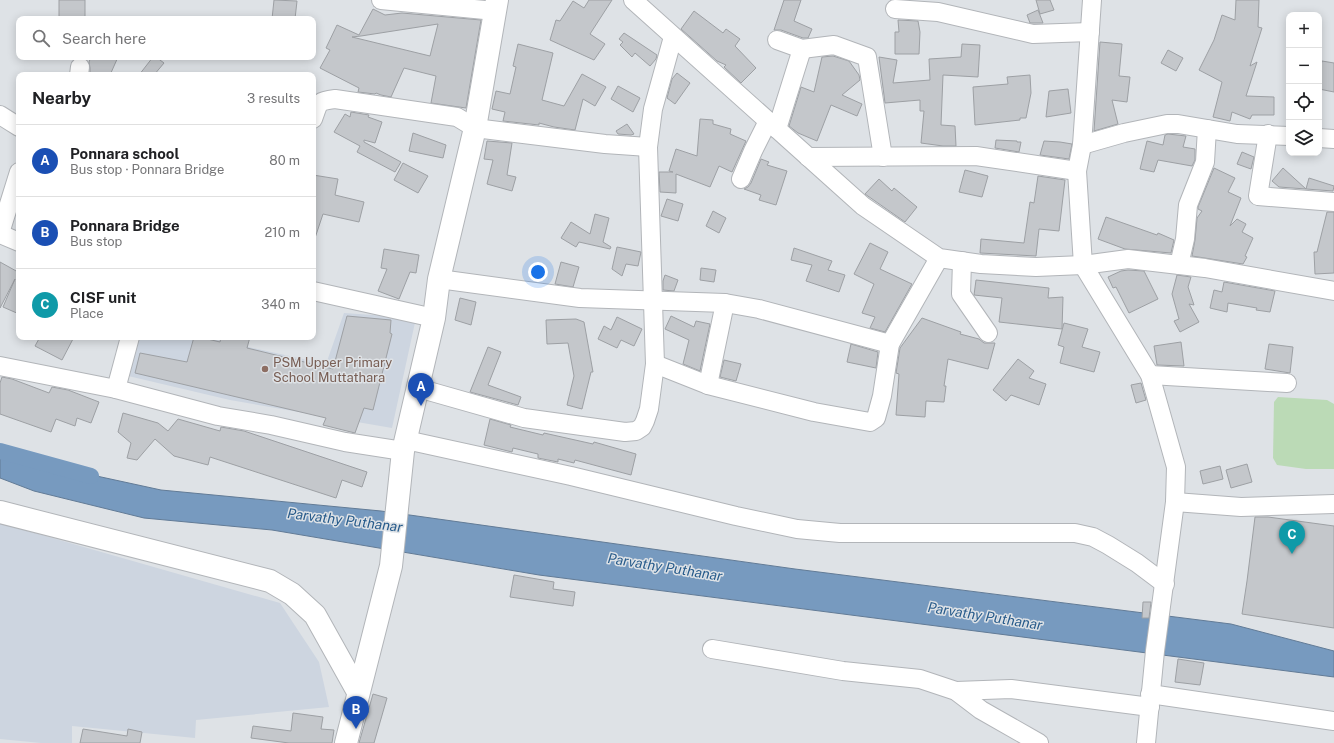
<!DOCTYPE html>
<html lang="en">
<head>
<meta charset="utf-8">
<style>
	:root { --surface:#fff; --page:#f2f2f2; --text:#202124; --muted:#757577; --line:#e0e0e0; --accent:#7c3aed }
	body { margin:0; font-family:"Public Sans",sans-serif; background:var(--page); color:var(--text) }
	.controls { position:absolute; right:12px; top:12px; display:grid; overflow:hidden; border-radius:8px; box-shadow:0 2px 10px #0003 }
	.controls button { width:36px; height:36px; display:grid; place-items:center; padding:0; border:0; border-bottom:1px solid var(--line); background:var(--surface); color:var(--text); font:20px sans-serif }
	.you { position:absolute; left:538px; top:272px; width:14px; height:14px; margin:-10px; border:3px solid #fff; border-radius:50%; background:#1a73e8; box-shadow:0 0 0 6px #1a73e833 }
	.badge { display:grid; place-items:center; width:26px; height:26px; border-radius:50%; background:var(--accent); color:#fff; font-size:13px; font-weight:700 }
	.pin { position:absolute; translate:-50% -33px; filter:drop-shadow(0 1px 2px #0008) }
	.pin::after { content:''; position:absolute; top:21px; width:14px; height:12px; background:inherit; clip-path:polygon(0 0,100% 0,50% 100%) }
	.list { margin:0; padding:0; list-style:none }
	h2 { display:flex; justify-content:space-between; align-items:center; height:52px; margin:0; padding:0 16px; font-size:17px }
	h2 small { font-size:13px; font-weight:400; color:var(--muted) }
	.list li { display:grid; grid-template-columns:26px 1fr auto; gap:12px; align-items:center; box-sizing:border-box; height:72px; padding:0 16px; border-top:1px solid var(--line) }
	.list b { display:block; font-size:15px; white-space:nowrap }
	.list p { margin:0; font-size:13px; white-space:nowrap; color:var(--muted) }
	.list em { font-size:13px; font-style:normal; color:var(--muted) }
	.icon { flex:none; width:22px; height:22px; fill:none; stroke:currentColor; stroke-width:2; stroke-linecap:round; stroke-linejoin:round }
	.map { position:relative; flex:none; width:1334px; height:743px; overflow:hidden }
	.search { position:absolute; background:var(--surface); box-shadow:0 2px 10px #0003; left:16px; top:16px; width:300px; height:44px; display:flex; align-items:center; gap:10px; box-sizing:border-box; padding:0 14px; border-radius:8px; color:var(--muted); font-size:15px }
	.panel { position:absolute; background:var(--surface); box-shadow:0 2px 10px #0003; left:16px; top:72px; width:300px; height:268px; border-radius:8px }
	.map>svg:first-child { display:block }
	.built { fill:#cdd5e0 }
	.green { fill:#bbdab6 }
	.water { fill:#779abf; stroke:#627b96 }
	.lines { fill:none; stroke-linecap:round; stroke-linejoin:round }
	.canal { stroke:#779abf; stroke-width:16 }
	.building { fill:#c4c7cb; stroke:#9da0a4; fill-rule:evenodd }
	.minor-casing { stroke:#b2b5b9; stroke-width:20 }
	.tertiary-casing { stroke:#b2b5b9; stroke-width:24 }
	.secondary-casing { stroke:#b2b5b9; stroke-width:24 }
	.minor { stroke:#fff; stroke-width:18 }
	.tertiary { stroke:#fff; stroke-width:22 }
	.secondary { stroke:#fff; stroke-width:22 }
	.education-dot { fill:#8d6e63; stroke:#dee2e6; stroke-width:1.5 }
	.labels { text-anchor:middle; stroke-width:3; stroke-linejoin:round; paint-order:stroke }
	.education-label { font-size:13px; fill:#785e54; stroke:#dee2e6; text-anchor:start }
	.water-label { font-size:14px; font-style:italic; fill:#275b8b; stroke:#dee2e6 }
</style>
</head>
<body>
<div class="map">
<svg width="1334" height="743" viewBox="0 0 1334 743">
	<rect width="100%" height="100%" fill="#dee2e6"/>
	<!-- built -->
	<g class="built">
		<path d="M344 313 416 318 392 428 230 400 124 375 137 337H203L326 364Z"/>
		<path d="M0 523 280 603 319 662 329 707 196 720 195 738 72 726V743H41L0 739Z"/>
	</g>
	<!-- green -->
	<path class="green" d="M1278 397 1327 400 1334 404V469H1306L1277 465 1273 458 1274 402Z"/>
	<!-- water -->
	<path class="water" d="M0 455 161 490 381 511 795 569 1231 624 1334 651V677L539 575 272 530 144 518 34 491 0 478Z"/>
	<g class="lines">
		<!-- canal -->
		<path class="canal" d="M0 451 91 476"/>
	</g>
	<!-- building -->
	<g class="building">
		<rect x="59" y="0" width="26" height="19"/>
		<path d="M274 0 297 1 295 19H272Z"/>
		<path d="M589 0H612L590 34 605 44 594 60 550 40 556 20 560 21 573 1 584 8Z"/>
		<path d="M784 0H801L794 21 812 29 808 38H803L781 30H774Z"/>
		<path d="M1036 0H1050L1054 10 1040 14Z"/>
		<path d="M1236 0H1259L1258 27 1262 28 1250 66 1257 62 1246 96 1274 97V115H1252L1250 119 1232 112 1230 121 1213 117 1222 82 1199 70 1214 40 1222 15 1235 20Z"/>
		<path d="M373 9 385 15 402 13 481 20 466 108 431 103 436 76 404 68 391 97 381 95 376 93 375 94 358 92 359 88 320 68 330 50 326 48 337 25 359 35ZM438 24 430 56 352 37 361 36Z"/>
		<path d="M1038 10 1043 23H1030L1027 15Z"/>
		<path d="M694 11 723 33 726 29 740 39 735 46 756 68 741 83 724 67 726 65 717 61 681 29Z"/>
		<path d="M898 20 918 21 920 32 919 54H895V32H899Z"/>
		<path d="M624 33 657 55 656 59 650 66 635 53 632 57 620 45 623 42 619 39Z"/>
		<path d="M1100 42 1122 44 1119 76 1130 77 1127 102 1112 100 1118 124 1094 131Z"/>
		<path d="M518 44 553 53 542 100 564 106 582 74 606 87 595 106 583 99 575 130 554 127 539 123V125L503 121 505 112 492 109 496 91 510 94 516 67 513 66Z"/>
		<path d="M962 44 980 45 978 77 943 75 941 125 955 126 956 146H943L921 143 924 111H920V100L885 103 879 57 897 60 893 83 930 80 929 59 961 57Z"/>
		<path d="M1168 50 1183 58 1176 71 1161 63Z"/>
		<path d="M833 56 849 61 859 75 860 80 842 95 862 104 857 116 831 105 817 141 798 133 789 126 801 87 814 92 822 57Z"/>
		<path d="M91 57H118L110 75H90V68L89 62Z"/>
		<path d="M153 57H156L164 63 154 75H139Z"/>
		<path d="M1322 61 1334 63V92L1319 89V75Z"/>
		<path d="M677 73 690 83 675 104 667 98 672 79Z"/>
		<path d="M1030 75 1031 93 1026 118H1020V120L975 125 973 87 1008 84 1007 77Z"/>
		<path d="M618 86 640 98 633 112 611 99Z"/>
		<path d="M1068 89 1071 113 1046 117 1049 91Z"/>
		<path d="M351 112 369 115 368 117 382 122 375 143 364 140V142L401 162 395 172 357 152 360 146 334 132 345 114 350 117Z"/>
		<path d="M700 119 713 120V124L731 129 730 134 746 141 732 172 719 166 710 187 676 174V193L660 192 659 172H673L669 171 676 149 697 156Z"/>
		<path d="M627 124 634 134 631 135 618 134 616 131Z"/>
		<path d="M413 133 446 145 443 158 409 151Z"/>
		<path d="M1168 134 1186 136 1183 147 1195 149V160L1192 166 1158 160 1154 172 1140 169 1147 141 1163 145 1165 135Z"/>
		<path d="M996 140 1017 141V142H1021L1019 152 995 148Z"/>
		<path d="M487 141 512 143 507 175 516 177 512 191 487 184 493 160 484 159Z"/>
		<path d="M1044 141 1060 142 1072 144 1069 159 1040 155Z"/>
		<path d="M1242 152 1254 157 1251 169 1237 164Z"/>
		<path d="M761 159 769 162 767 165 787 171 776 205 759 200 761 195 744 189 748 187 751 183Z"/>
		<path d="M403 163 428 176 418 193 394 180Z"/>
		<path d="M1214 168 1235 178 1228 192 1241 198 1230 226 1237 219 1246 224 1242 232 1253 238 1245 256 1247 257 1243 264 1192 256 1195 240 1197 218 1202 211 1198 209V207Z"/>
		<path d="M1283 168 1306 189 1309 178 1334 186 1333 191 1279 187 1272 181Z"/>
		<path d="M965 170 988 176 982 197 959 192Z"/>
		<path d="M313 175 338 179 335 195 364 202 359 222 323 214 315 238H313Z"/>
		<path d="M1038 176 1065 180 1059 231 1039 229 1036 256 980 253 981 239 1024 243 1030 202 1034 203Z"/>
		<path d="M879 179 892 191 894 188 917 207 905 222 865 194Z"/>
		<path d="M667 199 683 204 678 221 661 216Z"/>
		<path d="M713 211 726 218 719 233 706 226Z"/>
		<path d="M1327 212H1334V273L1315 274 1314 252H1317Z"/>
		<path d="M595 214 609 218 603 242 611 247 610 249 579 242 576 247 561 238 571 222 590 234Z"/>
		<path d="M1106 217 1157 235 1158 233 1174 240 1171 253 1125 249 1098 239Z"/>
		<path d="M870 243 888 252 880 269 912 284 885 332 870 328 875 317 862 313 874 284 854 274Z"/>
		<path d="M617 247 641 252 638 266 626 264 622 276 612 269Z"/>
		<path d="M794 248 832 261 828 270 845 275 839 292 806 281 812 265 791 260Z"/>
		<path d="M384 249 419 255 416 273 410 272 399 299 378 291 387 269 381 268Z"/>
		<path d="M0 262 18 272 19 270V314L3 307 15 279 0 308Z"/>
		<path d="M561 262 579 267 573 287 555 284Z"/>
		<path d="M701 268 716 270 714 282 700 280Z"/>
		<path d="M1128 270 1144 271 1158 299 1129 313 1116 287 1113 288 1108 277 1121 271Z"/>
		<path d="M665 275 678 280 674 291 663 290V281Z"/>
		<path d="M1177 275 1191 277 1188 287 1194 305 1189 304 1199 322 1180 332 1174 321 1179 319 1172 294Z"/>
		<path d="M976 280 1049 288 1048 298 1063 297 1062 329 999 322 1002 298 974 295Z"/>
		<path d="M1224 282 1275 291 1270 312 1256 310 1257 308 1228 303 1227 312 1210 308 1214 290 1222 292Z"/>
		<path d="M460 298 476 302 471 325 455 320Z"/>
		<path d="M347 316 391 320 390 333 392 334 373 410 364 408 355 433 323 425 326 418 135 373 140 353 187 362 194 337H199L220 342 221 337H250L247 348 333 369Z"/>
		<path d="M671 316 694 327 696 321 710 324 700 371 683 364 689 340 665 329Z"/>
		<path d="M617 317 642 329 634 346 621 340 617 348 598 339 604 326 611 330Z"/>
		<path d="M922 318 961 332 960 334 979 339 984 343H995L988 369 948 359 944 386H946L944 402 926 401 925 417 896 415 899 374 896 373 900 348Z"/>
		<path d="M576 319 584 322 593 372H591L582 409 567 405 574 376 568 343 547 344 546 320Z"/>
		<path d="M1064 323 1088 329 1082 347 1100 352 1094 372 1060 363 1064 347 1058 345Z"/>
		<path d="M40 337H74L62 360 35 346Z"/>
		<path d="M1181 342 1184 366 1157 365 1154 346Z"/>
		<path d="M851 344 878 352 876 368 847 362Z"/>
		<path d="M1269 344 1293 347 1290 373 1265 369Z"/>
		<path d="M488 347 501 352 488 385 521 397 518 405 470 392Z"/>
		<path d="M1018 359 1034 371 1029 378 1046 384 1039 405 1011 395 1006 401 993 390Z"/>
		<path d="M724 360 741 364 736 381 720 377Z"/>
		<path d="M2 377 12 379 49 393 52 387 68 390 99 402 91 423 77 418 75 426 56 419 51 432 0 414V383Z"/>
		<path d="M1141 383 1146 400 1136 403 1131 385Z"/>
		<path d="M123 413 158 423 168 431 178 419 220 431 221 427 244 431 367 472 362 487 342 480 336 498 210 457 208 465 174 456 155 439 137 460 127 458 131 443 118 432Z"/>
		<path d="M490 419 511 425 510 427 543 435 544 433 593 444 594 442 636 454 631 475 575 460 574 463 558 459V462L538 458V454L513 448 512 452 484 445Z"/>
		<path d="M1247 464 1252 482 1231 488 1226 470Z"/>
		<path d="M1220 466 1223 479 1203 484 1200 471Z"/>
		<path d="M1255 517H1268L1334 526V628L1242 614 1247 581Z"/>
		<path d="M514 575 554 582 553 589 575 592 573 606 510 597Z"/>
		<path d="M1143 602H1151L1149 618H1142Z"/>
		<path d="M1178 659 1204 663 1200 685 1175 682Z"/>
		<path d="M373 694 387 698 374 743H359Z"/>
		<path d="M293 713 323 717 321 729 334 730 332 743H289L251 738 253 726 291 731Z"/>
		<path d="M83 729 127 736 128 729 142 732 140 743H80Z"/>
	</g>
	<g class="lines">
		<defs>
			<g id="minor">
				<path d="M381 0 495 11"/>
				<path d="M633 0 863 206 939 258 981 264 1036 267 1083 265 1128 259 1205 268 1334 291"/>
				<path d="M1092 0 1082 145 1077 171 1083 265 1150 375 1176 467 1175 502 1155 651 1146 743"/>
				<path d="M895 9 938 12 1033 34 1090 32"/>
				<path d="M777 40 802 49 834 45 867 57 883 157"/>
				<path d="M79 75 80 67"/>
				<path d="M0 115 19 127"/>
				<path d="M313 119C319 103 317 101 335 99L457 117 475 128 605 144 648 147"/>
				<path d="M777 129 802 49"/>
				<path d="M1268 134 1258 196 1334 202"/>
				<path d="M1319 138 1334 139"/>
				<path d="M1082 145 1124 133 1167 124H1178L1237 134 1289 136"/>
				<path d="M808 157 976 156 1077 171"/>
				<path d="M741 179 753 151 768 121"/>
				<path d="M0 233 19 172"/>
				<path d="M0 234 19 242"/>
				<path d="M962 261 961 294 988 333"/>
				<path d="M1179 265 1185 239 1188 205 1205 162 1207 129"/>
				<path d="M439 279 580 298 725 303 759 309 890 344"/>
				<path d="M313 291 434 318"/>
				<path d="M655 364 708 385 814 412 870 422 876 418 882 396 890 344 939 258"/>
				<path d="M0 366 116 389 218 416 271 425 345 442 403 451"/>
				<path d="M1150 375 1287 383"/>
				<path d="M708 385 725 303"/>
				<path d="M418 388 524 418 625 432 636 431 642 427 645 421 649 409 655 364 648 147 653 109 673 37"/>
				<path d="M116 389 130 337"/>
				<path d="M406 440 571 476 736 516 797 529 840 533H1075L1093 537 1108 545 1137 563 1165 584"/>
				<path d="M1175 502 1241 507 1334 504"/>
				<path d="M712 649 843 671 920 679 956 691 981 710 1039 743"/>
				<path d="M956 691 1011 689 1150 707"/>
				<path d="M1150 694 1334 721"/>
			</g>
			<path id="tertiary" d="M0 512 270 581 292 594 315 615 358 692"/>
			<path id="secondary" d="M346 743 391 566 403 451 434 318 439 279 475 128 497 0"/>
		</defs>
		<!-- minor casing -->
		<use href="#minor" class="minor-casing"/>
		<!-- tertiary casing -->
		<use href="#tertiary" class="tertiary-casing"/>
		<!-- secondary casing -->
		<use href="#secondary" class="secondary-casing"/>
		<!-- minor -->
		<use href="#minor" class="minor"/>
		<!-- tertiary -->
		<use href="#tertiary" class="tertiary"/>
		<!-- secondary -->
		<use href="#secondary" class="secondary"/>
	</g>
	<!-- markers -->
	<circle class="education-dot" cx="265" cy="369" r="4"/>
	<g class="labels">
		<!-- education labels -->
		<g class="education-label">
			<text x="273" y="367">PSM Upper Primary<tspan x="273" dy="15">School Muttathara</tspan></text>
		</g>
		<!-- water labels -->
		<g class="water-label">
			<text transform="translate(345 520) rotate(7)" y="5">Parvathy Puthanar</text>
			<text transform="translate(665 567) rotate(9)" y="5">Parvathy Puthanar</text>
			<text transform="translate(985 616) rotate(9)" y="5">Parvathy Puthanar</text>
		</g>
	</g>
</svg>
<div class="controls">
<button>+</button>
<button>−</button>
<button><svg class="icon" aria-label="locate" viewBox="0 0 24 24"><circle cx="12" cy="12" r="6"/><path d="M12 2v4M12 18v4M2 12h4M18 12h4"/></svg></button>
<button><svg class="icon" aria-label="layers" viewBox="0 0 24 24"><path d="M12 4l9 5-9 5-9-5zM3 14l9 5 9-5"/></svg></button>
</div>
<div class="you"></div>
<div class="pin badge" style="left:421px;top:406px;background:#1a4fb4">A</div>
<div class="pin badge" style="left:356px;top:729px;background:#1a4fb4">B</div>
<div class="pin badge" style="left:1292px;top:554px;background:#0f9aa8">C</div>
<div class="search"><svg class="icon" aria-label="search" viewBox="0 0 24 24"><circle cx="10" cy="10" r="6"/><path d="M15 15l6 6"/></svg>Search here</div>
<section class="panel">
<h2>Nearby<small>3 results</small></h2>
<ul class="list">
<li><span class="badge" style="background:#1a4fb4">A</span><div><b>Ponnara school</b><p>Bus stop · Ponnara Bridge</p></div><em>80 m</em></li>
<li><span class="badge" style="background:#1a4fb4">B</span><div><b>Ponnara Bridge</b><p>Bus stop</p></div><em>210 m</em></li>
<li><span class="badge" style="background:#0f9aa8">C</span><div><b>CISF unit</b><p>Place</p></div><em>340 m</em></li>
</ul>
</section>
</div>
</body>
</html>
